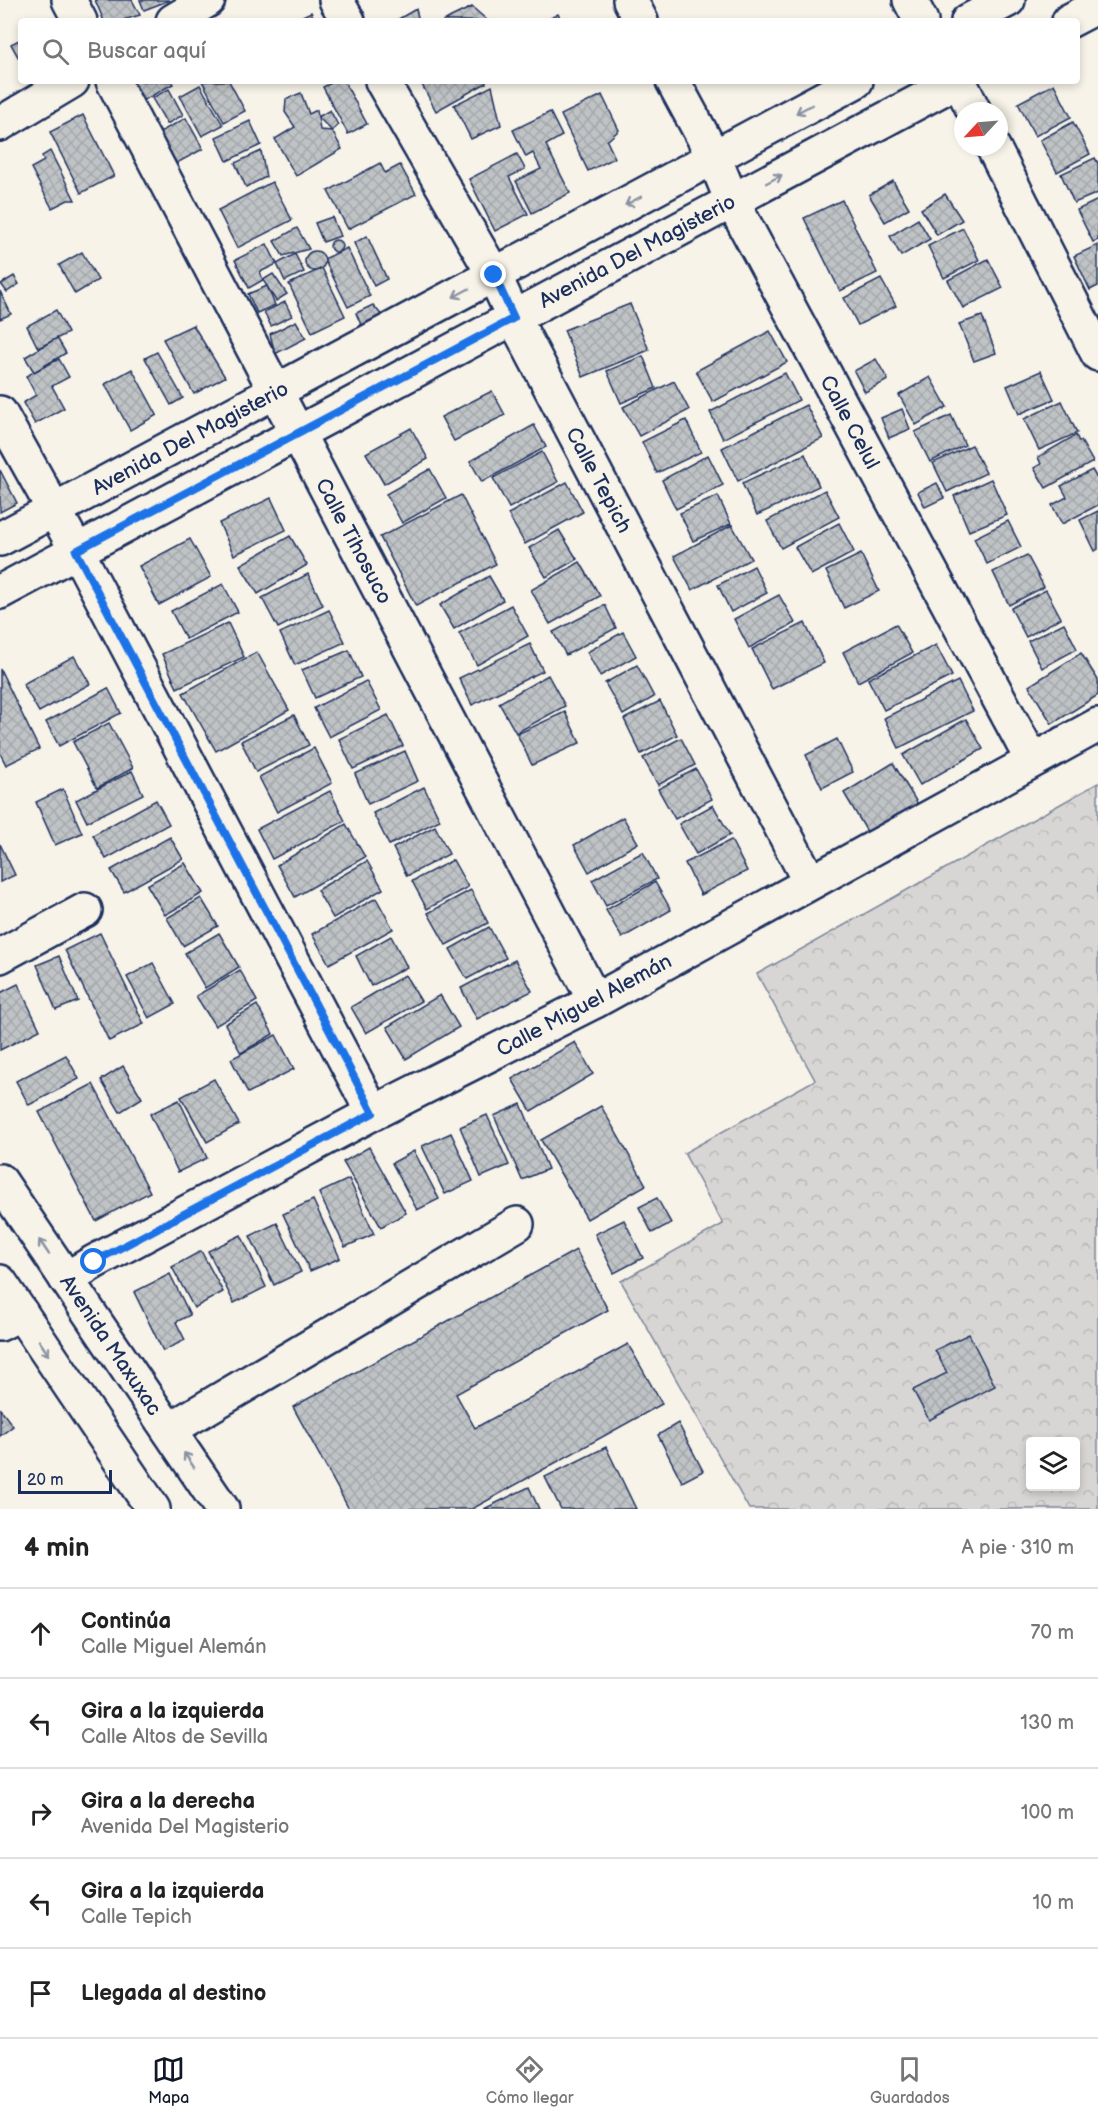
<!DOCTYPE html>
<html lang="es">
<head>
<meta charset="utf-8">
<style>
	:root { --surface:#fff; --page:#f2f2f2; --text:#222; --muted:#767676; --line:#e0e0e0; --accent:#111827 }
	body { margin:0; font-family:"Balsamiq Sans",sans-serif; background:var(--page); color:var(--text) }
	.controls { position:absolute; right:18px; bottom:18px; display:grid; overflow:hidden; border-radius:6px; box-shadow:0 3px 9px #0003 }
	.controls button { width:54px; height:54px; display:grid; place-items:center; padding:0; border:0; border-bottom:2px solid var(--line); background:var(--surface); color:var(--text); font:30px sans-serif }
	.compass { position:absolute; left:954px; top:102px; width:54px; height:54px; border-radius:50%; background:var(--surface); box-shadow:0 3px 9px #0003; rotate:244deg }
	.scale { position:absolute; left:18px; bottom:15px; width:94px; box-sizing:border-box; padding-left:6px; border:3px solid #1b2f5e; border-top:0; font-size:16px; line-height:21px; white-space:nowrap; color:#1b2f5e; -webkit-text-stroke:4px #f7f3e8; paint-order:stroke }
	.stop { position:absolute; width:18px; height:18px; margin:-14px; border:4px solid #1a73e8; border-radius:50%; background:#fff }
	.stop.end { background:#1a73e8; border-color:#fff; box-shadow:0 2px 6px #0008 }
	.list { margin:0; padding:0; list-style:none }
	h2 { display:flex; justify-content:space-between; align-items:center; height:78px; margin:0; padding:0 24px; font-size:26px }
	h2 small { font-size:20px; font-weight:400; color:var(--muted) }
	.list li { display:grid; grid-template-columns:39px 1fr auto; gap:18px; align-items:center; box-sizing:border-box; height:90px; padding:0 24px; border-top:2px solid var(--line) }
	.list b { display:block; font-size:22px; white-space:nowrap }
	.list p { margin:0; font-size:20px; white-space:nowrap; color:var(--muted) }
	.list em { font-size:20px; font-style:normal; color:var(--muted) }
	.icon { flex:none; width:33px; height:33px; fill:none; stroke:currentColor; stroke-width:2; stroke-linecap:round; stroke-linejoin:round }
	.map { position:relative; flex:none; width:1098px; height:1509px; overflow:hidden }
	.search { position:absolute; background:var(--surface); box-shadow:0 3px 9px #0003; left:18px; right:18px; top:18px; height:66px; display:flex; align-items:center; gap:15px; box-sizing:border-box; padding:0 21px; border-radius:6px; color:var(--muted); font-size:22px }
	.sheet { height:528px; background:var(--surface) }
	nav { display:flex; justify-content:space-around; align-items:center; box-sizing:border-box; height:84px; border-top:2px solid var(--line); background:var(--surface); font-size:16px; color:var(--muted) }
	nav a { display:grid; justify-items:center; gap:3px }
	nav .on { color:var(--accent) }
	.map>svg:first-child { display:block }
	.forest { fill:url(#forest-crowns); stroke:#798299; stroke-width:1.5; fill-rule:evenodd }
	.building { fill:url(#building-cross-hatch); stroke:#1b2f5e; stroke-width:1.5 }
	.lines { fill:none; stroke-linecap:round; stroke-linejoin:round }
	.minor-casing { stroke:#1b2f5e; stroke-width:38 }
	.major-casing { stroke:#1b2f5e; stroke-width:38 }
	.minor { stroke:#f7f3e8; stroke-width:33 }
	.major { stroke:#f7f3e8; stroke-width:33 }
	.oneway { stroke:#8991a3 }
	.route { stroke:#1a73e8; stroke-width:8 }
	.labels { text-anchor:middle; stroke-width:5; stroke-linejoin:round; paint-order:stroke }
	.street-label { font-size:21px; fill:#1b2f5e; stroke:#f7f3e8 }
</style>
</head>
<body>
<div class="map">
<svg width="1098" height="1509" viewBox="0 0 1098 1509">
	<defs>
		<pattern id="forest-crowns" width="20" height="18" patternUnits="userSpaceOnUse" patternTransform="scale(1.5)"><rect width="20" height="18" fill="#d7d6d4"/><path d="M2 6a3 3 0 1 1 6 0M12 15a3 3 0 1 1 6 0" fill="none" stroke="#b8b8b8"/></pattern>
		<pattern id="building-cross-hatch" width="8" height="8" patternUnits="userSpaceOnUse" patternTransform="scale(1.5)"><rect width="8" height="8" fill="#c0c3c5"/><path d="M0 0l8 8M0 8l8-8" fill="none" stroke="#a4a8ac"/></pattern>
	</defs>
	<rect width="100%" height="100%" fill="#f7f3e8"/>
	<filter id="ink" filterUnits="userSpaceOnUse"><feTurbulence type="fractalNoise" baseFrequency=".0167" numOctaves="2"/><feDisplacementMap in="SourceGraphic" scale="12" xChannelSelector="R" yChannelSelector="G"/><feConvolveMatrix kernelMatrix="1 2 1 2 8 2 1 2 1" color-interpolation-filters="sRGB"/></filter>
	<g filter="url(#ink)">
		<!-- forest -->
		<path class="forest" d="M1098 783V1509H749L621 1281 723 1224 684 1153 815 1080 757 974ZM1030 1442H1076V1486H1030Z"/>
		<!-- building -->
		<g class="building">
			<path d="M95 0H132L140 15 120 21H104Z"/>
			<path d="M140 0H170L144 10Z"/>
			<path d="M472 7 488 21H444L451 17Z"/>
			<path d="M416 9 419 21H395Z"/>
			<path d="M311 12 315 21H292Z"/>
			<path d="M558 14 562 21H545Z"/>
			<path d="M21 39V62L11 44Z"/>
			<path d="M122 81H171L173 84 137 104Z"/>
			<path d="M202 81H229L245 111 224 122Z"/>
			<path d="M335 81H344L367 124 348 134 323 87Z"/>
			<path d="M420 81H486V83L436 111Z"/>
			<path d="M1054 84 1071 117 1035 136 1018 103Z"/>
			<path d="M200 85 223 125 202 136 180 96Z"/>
			<path d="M492 86 501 125 471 139 454 105Z"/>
			<path d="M169 89 183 115 167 124 152 98Z"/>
			<path d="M301 93 309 114 317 110 320 130 332 131 342 149 296 176 275 139 295 127 285 112 286 99Z"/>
			<path d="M602 95 619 130 607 141 615 158 588 171 561 115Z"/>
			<path d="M330 110 338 125 332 131 318 117Z"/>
			<path d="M550 112 562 136 546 145 570 193 532 213 516 181 541 169 533 153 526 157 513 130Z"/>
			<path d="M83 115 114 176 81 193 50 132Z"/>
			<path d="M186 118 203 149 175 164 158 133Z"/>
			<path d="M250 121 261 145 227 161 216 137Z"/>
			<path d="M1073 122 1090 154 1057 172 1040 140Z"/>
			<path d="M50 151 75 200H68L52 208 31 168 44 161 42 156Z"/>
			<path d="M261 151 266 177 246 187 235 163Z"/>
			<path d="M517 154 525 169 509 177 528 214 495 231 469 179Z"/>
			<path d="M1095 158 1098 163V193L1074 203 1061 174Z"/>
			<path d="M380 163 385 173 400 165 416 194 348 229 328 191Z"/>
			<path d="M893 181 909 208 885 222 869 195Z"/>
			<path d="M272 182 292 220 237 248 218 210Z"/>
			<path d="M945 194 962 220 937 235 921 209Z"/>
			<path d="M842 200 877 273 840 291 804 218Z"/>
			<path d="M1098 200V240L1093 242 1077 210Z"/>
			<path d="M332 217 340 236 323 242 315 223Z"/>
			<path d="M918 219 930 239 901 256 890 236Z"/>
			<path d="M297 228 309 249 283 256 274 241Z"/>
			<path d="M963 228 979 260 944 278 928 246Z"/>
			<path d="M367 236 387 279 374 286 354 243Z"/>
			<circle cx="336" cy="246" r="6"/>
			<path d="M267 244 277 264 260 272 263 280 249 288 235 260Z"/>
			<path d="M1098 245V286L1090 290 1074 256Z"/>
			<path d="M347 248 370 296 348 307 324 259Z"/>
			<circle cx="315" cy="261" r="10"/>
			<path d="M82 252 98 280 75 294 59 265Z"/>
			<path d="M295 254 304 272 285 281 277 264Z"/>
			<path d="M988 259 1003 288 963 308 948 280Z"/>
			<path d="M322 268 345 316 312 332 289 284Z"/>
			<path d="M273 274 287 294 276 301 263 280Z"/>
			<path d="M14 276 19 284 7 292 1 284Z"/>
			<path d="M881 279 896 306 858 325 844 298Z"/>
			<path d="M267 286 275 305 257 313 248 294Z"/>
			<path d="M0 291 11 314 0 319Z"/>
			<path d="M285 302 292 316 271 326 264 312Z"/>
			<path d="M630 304 649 350 583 377 564 330Z"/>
			<path d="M373 305 384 318 362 327 356 313Z"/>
			<path d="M56 310 68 333 38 348 27 326Z"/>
			<path d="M982 316 996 353 974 361 959 324Z"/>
			<path d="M296 321 306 338 275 354 270 334Z"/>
			<path d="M193 325 225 377 194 394 163 339Z"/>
			<path d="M770 331 787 362 713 402 696 371Z"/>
			<path d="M57 338 66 353 34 372 25 357Z"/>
			<path d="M157 352 183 398 171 405 145 358Z"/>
			<path d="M643 356 656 388 621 403 607 371Z"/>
			<path d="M59 359 69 377 52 386 64 408 35 424 23 403 36 395 26 376Z"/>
			<path d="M876 359 888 380 865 392 854 371Z"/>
			<path d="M132 369 157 415 130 430 105 384Z"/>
			<path d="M1041 371 1054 399 1019 414 1007 386Z"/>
			<path d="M785 373 799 400 723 439 710 412Z"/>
			<path d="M930 377 947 407 916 425 899 395Z"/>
			<path d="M674 381 689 410 639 436 623 407Z"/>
			<path d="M492 391 505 415 454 441 441 417Z"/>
			<path d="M1062 401 1077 433 1039 450 1024 419Z"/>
			<path d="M806 405 823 438 738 481 722 448Z"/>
			<path d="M902 409 910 429 889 438 881 418Z"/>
			<path d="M951 415 965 445 930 462 915 432Z"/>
			<path d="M686 420 701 452 657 473 642 442Z"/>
			<path d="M534 425 546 447 482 482 470 461Z"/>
			<path d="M411 428 428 459 384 484 366 453Z"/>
			<path d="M1076 435 1079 442 1081 441 1093 462 1046 488 1034 468 1041 464 1038 457Z"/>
			<path d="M972 445 986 473 947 492 933 463Z"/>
			<path d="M542 452 558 482 509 508 493 478Z"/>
			<path d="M805 454 819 486 757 515 742 483Z"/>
			<path d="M708 455 723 485 676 509 662 480Z"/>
			<path d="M430 469 446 498 402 523 386 494Z"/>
			<path d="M0 470 17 503 0 512Z"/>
			<path d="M1092 470 1098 480V505L1062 524 1052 505 1067 497 1061 486Z"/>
			<path d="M991 479 1007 515 969 531 954 496Z"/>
			<path d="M567 482 583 512 525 544 508 514Z"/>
			<path d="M937 483 944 498 925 507 918 492Z"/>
			<path d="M825 490 839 517 781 548 767 521Z"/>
			<path d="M461 495 496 564 416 606 380 537Z"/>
			<path d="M718 496 731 524 693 541 680 513Z"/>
			<path d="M271 498 286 530 234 555 219 523Z"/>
			<path d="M1098 511V549L1095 551 1080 520Z"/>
			<path d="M1008 521 1021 547 987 564 974 538Z"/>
			<path d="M839 523 854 552 811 575 795 547Z"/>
			<path d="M732 525 751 559 692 590 674 556Z"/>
			<path d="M559 530 577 559 546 577 529 548Z"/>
			<path d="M290 536 307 565 258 594 240 565Z"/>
			<path d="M190 539 211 577 159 605 139 566Z"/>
			<path d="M861 554 879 591 844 608 826 571Z"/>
			<path d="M1027 555 1044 587 1009 605 993 572Z"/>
			<path d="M580 562 600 596 550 624 531 590Z"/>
			<path d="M754 566 767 593 731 612 718 585Z"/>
			<path d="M308 574 323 605 278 628 262 598Z"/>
			<path d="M489 576 503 600 454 629 440 605Z"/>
			<path d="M223 584 238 612 186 639 171 611Z"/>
			<path d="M1046 590 1061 618 1026 637 1011 608Z"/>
			<path d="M779 595 795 623 749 648 734 619Z"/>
			<path d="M511 605 528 636 477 665 459 633Z"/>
			<path d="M605 605 616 628 566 655 553 632Z"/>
			<path d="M329 610 345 642 295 665 280 633Z"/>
			<path d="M228 623 244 657 177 688 162 654Z"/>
			<path d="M805 623 824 663 772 689 752 649Z"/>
			<path d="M1064 623 1077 649 1042 668 1028 641Z"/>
			<path d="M896 624 912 653 858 682 843 652Z"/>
			<path d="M623 632 636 656 600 676 587 652Z"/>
			<path d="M530 644 543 671 472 705 459 678Z"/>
			<path d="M936 645 952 676 884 710 868 679Z"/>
			<path d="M349 650 361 677 315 698 302 670Z"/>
			<path d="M257 652 289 710 216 751 183 693Z"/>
			<path d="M1081 653 1098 680V695L1052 724 1029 686Z"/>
			<path d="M74 656 90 684 39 712 23 684Z"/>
			<path d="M637 665 654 697 623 715 605 683Z"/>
			<path d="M0 669 39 749 6 765 0 753Z"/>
			<path d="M548 675 565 706 516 733 499 703Z"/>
			<path d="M366 681 381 710 329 737 314 708Z"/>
			<path d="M958 681 973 711 899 748 884 718Z"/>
			<path d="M108 688 121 713 59 746 46 722Z"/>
			<path d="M660 701 677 735 641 754 624 719Z"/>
			<path d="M565 712 580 743 532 765 517 734Z"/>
			<path d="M294 715 309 745 256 772 241 741Z"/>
			<path d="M388 715 403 746 353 769 339 739Z"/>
			<path d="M966 719 983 749 920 785 903 755Z"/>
			<path d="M109 723 133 768 97 788 73 742Z"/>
			<path d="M681 738 695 765 658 785 643 758Z"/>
			<path d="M837 739 853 772 822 788 806 755Z"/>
			<path d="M314 748 332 783 277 812 259 777Z"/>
			<path d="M405 751 418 781 368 804 355 774Z"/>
			<path d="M893 763 919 806 869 835 844 793Z"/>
			<path d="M696 769 712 799 675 819 658 789Z"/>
			<path d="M132 771 143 794 87 822 76 800Z"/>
			<path d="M424 787 440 820 389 845 373 813Z"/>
			<path d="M63 789 82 833 55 845 36 802Z"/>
			<path d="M330 791 345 821 272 859 257 829Z"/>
			<path d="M156 800 169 824 106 859 93 835Z"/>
			<path d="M713 805 730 835 696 854 679 824Z"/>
			<path d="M623 817 638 843 589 872 574 845Z"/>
			<path d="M346 824 365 857 295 897 277 865Z"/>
			<path d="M435 826 449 854 407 876 393 848Z"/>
			<path d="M170 837 183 859 124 892 111 870Z"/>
			<path d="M731 840 747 871 701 895 685 863Z"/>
			<path d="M0 844 15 875 0 882Z"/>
			<path d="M643 852 657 879 606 906 592 880Z"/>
			<path d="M453 860 468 887 427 909 412 881Z"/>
			<path d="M367 861 383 889 333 918 317 890Z"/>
			<path d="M185 863 203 893 165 915 147 885Z"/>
			<path d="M655 882 671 910 622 938 606 910Z"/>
			<path d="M471 890 488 923 446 945 428 913Z"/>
			<path d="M201 898 218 926 183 946 167 918Z"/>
			<path d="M376 898 393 929 329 964 312 934Z"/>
			<path d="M489 927 506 958 467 979 450 949Z"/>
			<path d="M100 933 144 1024 109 1041 65 950Z"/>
			<path d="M219 933 239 967 205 988 185 953Z"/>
			<path d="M391 936 407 967 371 986 356 956Z"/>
			<path d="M59 956 78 1001 56 1010 37 965Z"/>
			<path d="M515 960 532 991 477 1019 461 988Z"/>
			<path d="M153 963 175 1004 149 1018 127 977Z"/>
			<path d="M240 970 257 1001 215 1026 196 996Z"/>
			<path d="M405 975 421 1001 366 1033 351 1007Z"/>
			<path d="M18 984 40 1030 0 1050V993Z"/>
			<path d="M440 995 459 1027 406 1059 387 1027Z"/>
			<path d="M257 1005 273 1034 241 1053 225 1024Z"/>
			<path d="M276 1035 294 1069 248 1093 231 1059Z"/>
			<path d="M575 1042 593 1074 531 1111 512 1079Z"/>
			<path d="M66 1055 79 1079 29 1105 16 1081Z"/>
			<path d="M123 1066 142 1098 120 1112 101 1080Z"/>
			<path d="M214 1079 239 1124 207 1142 181 1097Z"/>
			<path d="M93 1084 150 1192 96 1221 39 1112Z"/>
			<path d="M179 1100 207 1158 178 1172 150 1114Z"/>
			<path d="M521 1104 548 1169 522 1180 494 1116Z"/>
			<path d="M601 1106 646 1185 587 1219 541 1140Z"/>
			<path d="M487 1115 509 1165 481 1177 460 1127Z"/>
			<path d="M451 1133 473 1181 445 1194 422 1146Z"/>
			<path d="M369 1147 406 1213 381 1227 343 1162Z"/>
			<path d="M414 1151 439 1199 417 1210 392 1163Z"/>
			<path d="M349 1179 374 1234 345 1247 319 1193Z"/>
			<path d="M657 1198 671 1223 652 1233 639 1207Z"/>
			<path d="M313 1200 340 1258 310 1271 283 1214Z"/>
			<path d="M624 1220 643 1258 614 1273 595 1234Z"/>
			<path d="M277 1223 301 1272 274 1285 250 1236Z"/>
			<path d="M241 1235 266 1287 234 1303 208 1251Z"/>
			<path d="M576 1250 608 1310 456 1394 475 1428 628 1344 662 1404 472 1509H349L293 1407Z"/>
			<path d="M201 1251 223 1292 194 1308 172 1267Z"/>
			<path d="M170 1274 190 1315 176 1322 185 1340 163 1351 134 1292Z"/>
			<path d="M969 1334 995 1386 929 1420 913 1390 947 1373 935 1350Z"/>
			<path d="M0 1409 13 1426 0 1436Z"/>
			<path d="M678 1423 703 1471 682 1482 658 1435Z"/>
			<path d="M606 1447 636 1509H561L545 1477Z"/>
			<path d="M529 1487 539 1509H484Z"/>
		</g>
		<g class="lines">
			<defs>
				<g id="minor">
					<path d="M69 0 80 21"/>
					<path d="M336 0 348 21"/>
					<path d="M630 0 641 21"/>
					<path d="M910 0 921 21"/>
					<path d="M173 21 208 0"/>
					<path d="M968 21 1008 0"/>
					<path d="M1069 21 1098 6"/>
					<path d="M113 81 595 1001"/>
					<path d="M382 81 494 275 514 318 810 882"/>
					<path d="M673 81 714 157 732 201 1032 760"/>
					<path d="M959 81 974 111"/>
					<path d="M0 124 72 81"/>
					<path d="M993 147 1098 354"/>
					<path d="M0 413 77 551 373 1113"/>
					<path d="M0 539 856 81"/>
					<path d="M0 592 957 81"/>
					<path d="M0 956 85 910"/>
					<path d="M66 1279 94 1262 373 1113 595 1001 1098 725"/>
					<path d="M0 1324 21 1313"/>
					<path d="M169 1430 517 1224"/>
				</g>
				<g id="major">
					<path d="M0 1181 222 1509"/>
					<path d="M0 1282 153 1509"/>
				</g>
			</defs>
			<!-- minor casing -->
			<use href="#minor" class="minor-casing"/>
			<!-- major casing -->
			<use href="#major" class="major-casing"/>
			<!-- minor -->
			<use href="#minor" class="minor"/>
			<!-- major -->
			<use href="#major" class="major"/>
		</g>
		<!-- one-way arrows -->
		<defs><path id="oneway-shaft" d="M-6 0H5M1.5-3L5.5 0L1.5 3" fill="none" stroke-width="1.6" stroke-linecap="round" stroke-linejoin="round" transform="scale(1.5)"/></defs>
		<g class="oneway">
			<use href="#oneway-shaft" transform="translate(804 109) rotate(152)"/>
			<use href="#oneway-shaft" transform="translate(774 179) rotate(-28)"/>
			<use href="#oneway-shaft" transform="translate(633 201) rotate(152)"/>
			<use href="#oneway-shaft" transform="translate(461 293) rotate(152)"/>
			<use href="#oneway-shaft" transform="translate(44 1247) rotate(-124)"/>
			<use href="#oneway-shaft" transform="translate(44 1348) rotate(56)"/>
			<use href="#oneway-shaft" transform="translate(189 1460) rotate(-124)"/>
		</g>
	</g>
	<g class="lines" filter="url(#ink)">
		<!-- route -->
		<path class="route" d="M94 1262 373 1113 76 551 514 318 494 275"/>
	</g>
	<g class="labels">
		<!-- street labels -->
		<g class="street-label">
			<text transform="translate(637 251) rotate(-28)" y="7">Avenida Del Magisterio</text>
			<text transform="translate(850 422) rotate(62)" y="7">Calle Celul</text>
			<text transform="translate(190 438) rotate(-28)" y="7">Avenida Del Magisterio</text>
			<text transform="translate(599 480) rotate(62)" y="7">Calle Tepich</text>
			<text transform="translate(354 541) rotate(62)" y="7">Calle Tihosuco</text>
			<text transform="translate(584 1005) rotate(-28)" y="7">Calle Miguel Alemán</text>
			<text transform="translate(111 1345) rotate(56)" y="7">Avenida Maxuxac</text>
		</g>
	</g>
</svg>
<div class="controls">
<button><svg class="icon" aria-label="layers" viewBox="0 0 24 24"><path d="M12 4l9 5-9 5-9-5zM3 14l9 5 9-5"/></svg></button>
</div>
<svg class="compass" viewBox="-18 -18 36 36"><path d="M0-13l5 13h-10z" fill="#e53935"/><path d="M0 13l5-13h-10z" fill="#767676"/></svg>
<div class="scale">20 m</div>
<div class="stop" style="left:94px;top:1262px"></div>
<div class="stop end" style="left:494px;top:275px"></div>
<div class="search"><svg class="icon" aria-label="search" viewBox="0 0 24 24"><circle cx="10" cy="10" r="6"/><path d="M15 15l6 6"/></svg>Buscar aquí</div>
</div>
<section class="sheet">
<h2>4 min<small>A pie · 310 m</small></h2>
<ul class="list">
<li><svg class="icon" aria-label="ahead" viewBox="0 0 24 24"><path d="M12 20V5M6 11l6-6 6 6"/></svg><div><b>Continúa</b><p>Calle Miguel Alemán</p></div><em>70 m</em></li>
<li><svg class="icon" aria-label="left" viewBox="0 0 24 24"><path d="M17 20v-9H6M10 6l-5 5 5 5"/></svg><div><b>Gira a la izquierda</b><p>Calle Altos de Sevilla</p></div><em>130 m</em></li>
<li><svg class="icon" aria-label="right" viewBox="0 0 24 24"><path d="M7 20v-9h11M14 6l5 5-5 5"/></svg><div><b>Gira a la derecha</b><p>Avenida Del Magisterio</p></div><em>100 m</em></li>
<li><svg class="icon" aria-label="left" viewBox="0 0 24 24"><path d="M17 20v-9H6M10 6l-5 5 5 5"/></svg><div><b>Gira a la izquierda</b><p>Calle Tepich</p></div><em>10 m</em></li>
<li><svg class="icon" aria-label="arrive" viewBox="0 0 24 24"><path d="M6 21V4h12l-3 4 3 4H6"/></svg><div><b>Llegada al destino</b></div></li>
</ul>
</section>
<nav>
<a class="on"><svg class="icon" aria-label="map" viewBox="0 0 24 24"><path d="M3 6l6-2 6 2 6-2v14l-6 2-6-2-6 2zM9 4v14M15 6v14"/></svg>Mapa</a>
<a><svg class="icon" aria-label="directions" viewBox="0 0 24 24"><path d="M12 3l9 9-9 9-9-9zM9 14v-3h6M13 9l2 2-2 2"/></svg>Cómo llegar</a>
<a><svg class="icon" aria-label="saved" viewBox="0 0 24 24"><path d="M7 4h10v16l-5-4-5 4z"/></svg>Guardados</a>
</nav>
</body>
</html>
